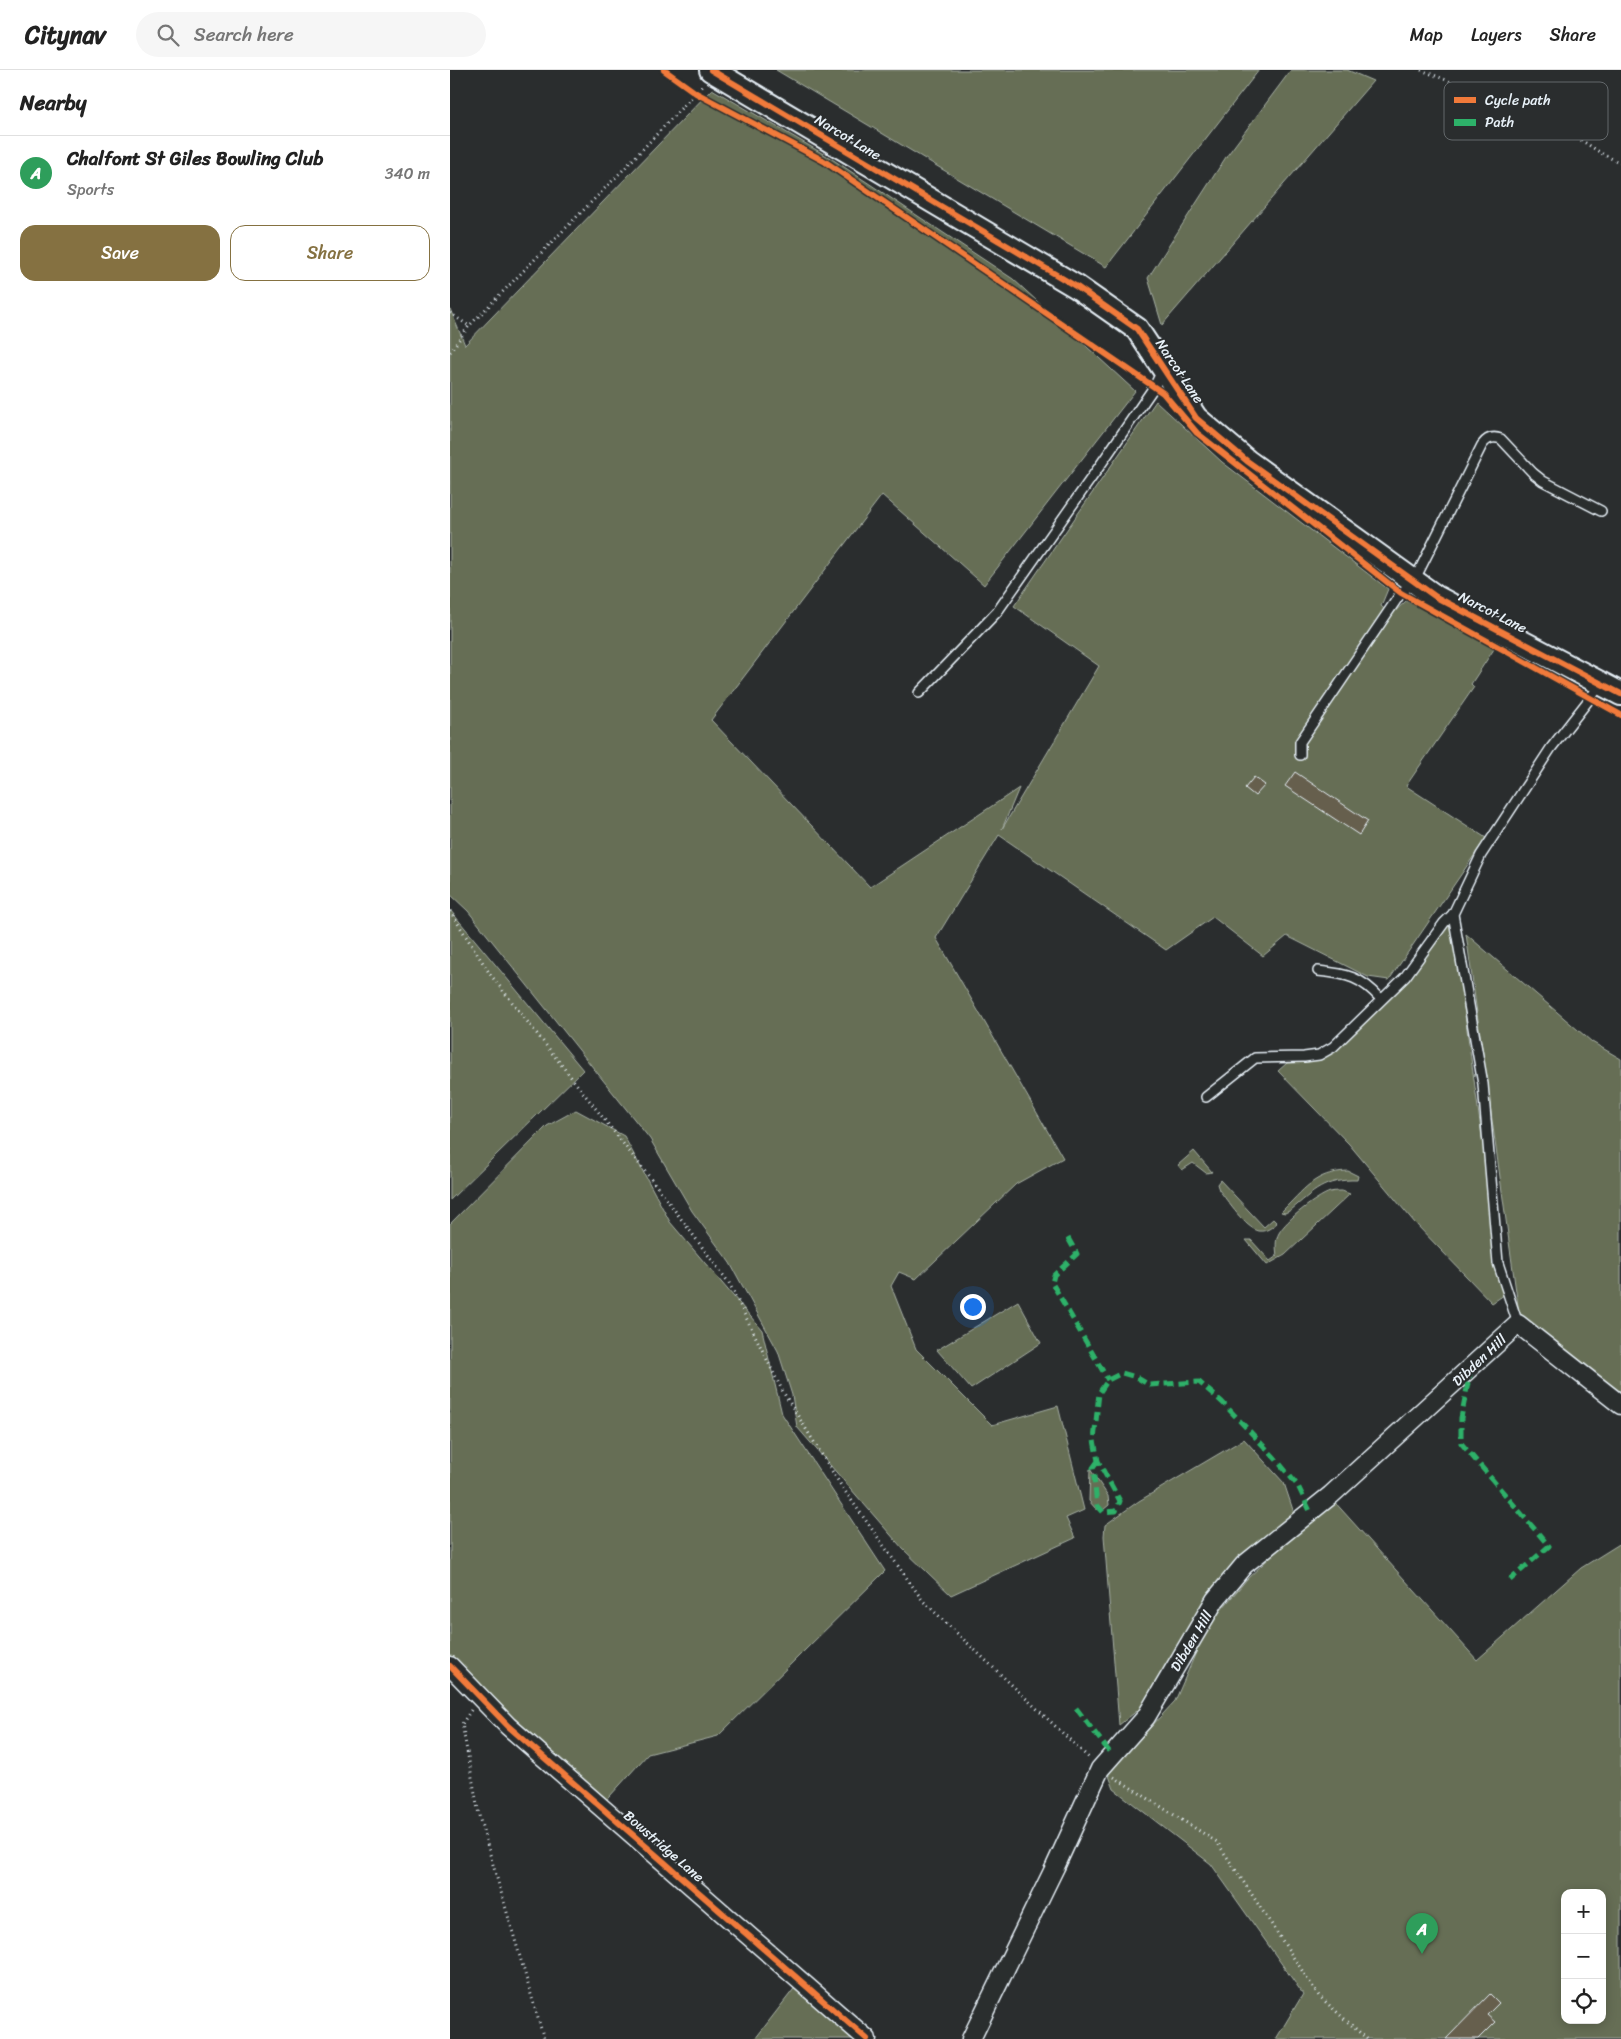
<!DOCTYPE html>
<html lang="en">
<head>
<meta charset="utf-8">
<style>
	:root { --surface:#fff; --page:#f6f6f6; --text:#222; --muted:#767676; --line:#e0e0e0; --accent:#857141 }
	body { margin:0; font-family:Sriracha,sans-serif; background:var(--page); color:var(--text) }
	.controls { position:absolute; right:15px; bottom:15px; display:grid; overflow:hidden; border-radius:10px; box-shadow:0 2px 12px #0003 }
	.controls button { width:45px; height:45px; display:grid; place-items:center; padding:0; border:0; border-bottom:1px solid var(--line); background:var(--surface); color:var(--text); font:25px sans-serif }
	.you { position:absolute; left:522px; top:1236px; width:18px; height:18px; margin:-12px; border:4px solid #fff; border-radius:50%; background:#1a73e8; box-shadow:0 0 0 8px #1a73e833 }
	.badge { display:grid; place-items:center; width:32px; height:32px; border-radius:50%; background:var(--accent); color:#fff; font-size:16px; font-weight:700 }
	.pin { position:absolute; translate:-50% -41px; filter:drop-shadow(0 1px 2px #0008) }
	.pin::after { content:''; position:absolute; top:26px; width:18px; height:15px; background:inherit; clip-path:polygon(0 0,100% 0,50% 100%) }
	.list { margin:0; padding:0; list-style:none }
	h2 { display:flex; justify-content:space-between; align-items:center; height:65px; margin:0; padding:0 20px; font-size:21px }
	h2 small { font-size:16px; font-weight:400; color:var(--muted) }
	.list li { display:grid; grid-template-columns:32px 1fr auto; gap:15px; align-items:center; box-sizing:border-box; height:75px; padding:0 20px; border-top:1px solid var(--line) }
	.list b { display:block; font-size:19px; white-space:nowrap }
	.list p { margin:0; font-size:16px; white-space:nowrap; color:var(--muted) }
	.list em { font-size:16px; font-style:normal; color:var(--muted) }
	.actions { display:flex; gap:10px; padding:15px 20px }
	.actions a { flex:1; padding:11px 0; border:1px solid var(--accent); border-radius:15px; text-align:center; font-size:18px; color:var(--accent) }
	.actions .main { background:var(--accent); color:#fff }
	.icon { flex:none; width:28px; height:28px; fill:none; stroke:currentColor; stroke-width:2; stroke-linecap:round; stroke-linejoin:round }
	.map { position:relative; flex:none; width:1171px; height:1969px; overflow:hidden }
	header { display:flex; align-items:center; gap:30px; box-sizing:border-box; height:70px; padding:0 25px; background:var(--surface); border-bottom:1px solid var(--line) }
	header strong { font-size:24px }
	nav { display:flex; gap:28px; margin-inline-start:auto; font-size:18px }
	.search { width:350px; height:45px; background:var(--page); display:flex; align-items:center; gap:12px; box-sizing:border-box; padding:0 18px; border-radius:28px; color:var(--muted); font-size:19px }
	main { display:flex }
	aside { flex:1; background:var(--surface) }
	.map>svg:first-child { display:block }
	.green { fill:#666e54; stroke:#a7b0a6; fill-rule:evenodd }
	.building { fill:#665e4e; stroke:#e8f1f8 }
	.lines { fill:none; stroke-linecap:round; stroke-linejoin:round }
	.service-casing { stroke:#e8f1f8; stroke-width:12 }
	.minor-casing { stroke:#e8f1f8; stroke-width:21 }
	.tertiary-casing { stroke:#e8f1f8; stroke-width:26 }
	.path { stroke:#e8f1f8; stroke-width:3; stroke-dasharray:1 4; stroke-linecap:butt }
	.service { stroke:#2a2d2e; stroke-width:9 }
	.minor { stroke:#2a2d2e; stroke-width:18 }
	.tertiary { stroke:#2a2d2e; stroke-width:22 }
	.quiet { stroke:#2db169; stroke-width:5; stroke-dasharray:10 5; stroke-linecap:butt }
	.cycleway-casing { stroke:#2a2d2e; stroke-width:9 }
	.cycleway { stroke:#f17a3a; stroke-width:6 }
	.labels { text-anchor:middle; stroke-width:4; stroke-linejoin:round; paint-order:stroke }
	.street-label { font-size:14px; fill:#e8f1f8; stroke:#2a2d2e }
	.key { fill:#2a2d2e; stroke:#63686b; stroke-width:1 }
	.key-label { font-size:14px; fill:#e8f1f8 }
</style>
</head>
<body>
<header>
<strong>Citynav</strong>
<div class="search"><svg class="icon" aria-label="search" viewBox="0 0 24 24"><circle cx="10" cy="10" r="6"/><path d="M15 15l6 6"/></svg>Search here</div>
<nav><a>Map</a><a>Layers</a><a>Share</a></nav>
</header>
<main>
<aside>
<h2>Nearby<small></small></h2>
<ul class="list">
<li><span class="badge" style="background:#2e9e5b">A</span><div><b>Chalfont St Giles Bowling Club</b><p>Sports</p></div><em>340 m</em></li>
</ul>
<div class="actions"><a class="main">Save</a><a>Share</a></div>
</aside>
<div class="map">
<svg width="1171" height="1969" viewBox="0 0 1171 1969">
	<rect width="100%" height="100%" fill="#2a2d2e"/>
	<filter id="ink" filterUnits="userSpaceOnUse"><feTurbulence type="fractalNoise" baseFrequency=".02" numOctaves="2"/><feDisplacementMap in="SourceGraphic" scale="10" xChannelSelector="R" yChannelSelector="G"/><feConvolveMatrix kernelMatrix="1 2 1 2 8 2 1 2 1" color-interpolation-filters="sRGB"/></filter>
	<g filter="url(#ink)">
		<!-- green -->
		<g class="green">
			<path d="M326 0H809L656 197Z"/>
			<path d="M841 0H897L923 11 712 255 698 208 776 87Z"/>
			<path d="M262 19 382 89 563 209 685 321 534 515 432 425 261 650 420 817 569 718 552 759 649 596 564 536 706 331 772 392 938 519 931 536 941 545 956 531 1048 573 1021 614 1024 617 956 716 1036 768 939 910 918 907 837 866 813 886 763 847 716 880 549 765 486 868 613 1088 566 1114 466 1209 449 1202 441 1216 466 1279 542 1355 608 1336 634 1440 616 1448 625 1468 501 1525 453 1479 347 1357 342 1325 328 1281 280 1193 242 1141 200 1069 18 841 0 824V239L15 275Z"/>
			<path d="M0 840 133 1000 0 1130Z"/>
			<path d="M998 854 1003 859 1054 1225 1042 1233 965 1153 899 1074 828 1001 837 993 858 992 876 985 936 931Z"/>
			<path d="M1016 864 1142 972 1171 989V1326L1070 1250Z"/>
			<path d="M126 1040 174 1066 220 1152 312 1260 332 1344 435 1501 268 1666 198 1684 150 1737 0 1595V1154L97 1056Z"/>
			<path d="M744 1081 762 1102 756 1103 743 1093 732 1100 728 1095Z"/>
			<path d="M898 1101 908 1106 907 1110C874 1109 864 1121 841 1140L835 1143 831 1142C854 1120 864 1102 898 1101Z"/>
			<path d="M770 1110 814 1157 823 1149 827 1153C822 1157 817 1162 809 1161 795 1158 778 1131 769 1120L767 1114Z"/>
			<path d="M892 1121 900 1124 835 1185 817 1195 796 1170H801L820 1191 827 1186C826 1178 825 1170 829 1163 836 1150 866 1127 880 1122 884 1121 888 1121 892 1121Z"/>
			<path d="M568 1231 591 1273 521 1319 487 1280Z"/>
			<path d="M794 1369 834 1413 844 1443 785 1500 697 1633 669 1655 654 1466 655 1455 689 1431Z"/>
			<path d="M640 1399 658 1426 659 1435 653 1440 646 1439 639 1431Z"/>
			<path d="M882 1429 1027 1590 1131 1498 1171 1473V1969H826L853 1924 761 1794 664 1719 658 1703 725 1631 757 1557 797 1509ZM1115 1823H1152V1950H1115Z"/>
			<path d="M350 1911 418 1969H305Z"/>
		</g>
		<!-- building -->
		<g class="building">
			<path d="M845 702 918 751 909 765 835 716Z"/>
			<path d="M804 707 815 715 805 726 795 718Z"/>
			<path d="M1040 1924 1049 1933 1037 1945 1045 1952 1028 1969H996Z"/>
		</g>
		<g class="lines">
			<defs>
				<g id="service">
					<path d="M469 623 547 542 649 397 704 317 713 299"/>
					<path d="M850 685V672L951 523 964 511 1032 375C1037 368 1043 366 1051 369L1083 403 1093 411 1151 441"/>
					<path d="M868 901C898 904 911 907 931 929"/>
					<path d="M756 1027 805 988 854 987 869 985 883 977 955 907 994 853 1003 844"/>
					<path d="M1068 1254 1048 1193 1033 1014 1003 844 1031 785 1101 678 1152 613"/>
				</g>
				<g id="minor">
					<path d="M0 1596 58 1656 417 1969"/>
					<path d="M521 1969 605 1797 650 1699 696 1647 765 1530 794 1495 881 1425 1068 1254 1171 1335"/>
				</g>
				<path id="tertiary" d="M261 0 627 217 687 259 746 348 797 391 986 527 1171 624"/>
			</defs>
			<!-- service casing -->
			<use href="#service" class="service-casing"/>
			<!-- minor casing -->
			<use href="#minor" class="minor-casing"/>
			<!-- tertiary casing -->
			<use href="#tertiary" class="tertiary-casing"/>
			<!-- path -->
			<g class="path">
				<path d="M971 0 1105 53 1154 85 1171 93"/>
				<path d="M0 243 19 256"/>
				<path d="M0 282 19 256 173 100 252 16"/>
				<path d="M0 841 40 904 205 1114 279 1213 333 1322 392 1417 473 1531 639 1688"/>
				<path d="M21 1640 12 1654 30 1750 94 1969"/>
				<path d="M664 1707 767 1772 869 1926 917 1969"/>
			</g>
			<!-- service -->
			<use href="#service" class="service"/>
			<!-- minor -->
			<use href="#minor" class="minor"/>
			<!-- tertiary -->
			<use href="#tertiary" class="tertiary"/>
			<!-- quiet -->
			<g class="quiet">
				<path d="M618 1168 627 1184 604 1205 602 1213 658 1310"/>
				<path d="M1021 1298 1011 1348V1373L1099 1476 1060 1510"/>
				<path d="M648 1391 643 1398 647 1435 653 1442 666 1441 670 1431 648 1391 644 1370 649 1323 658 1310 672 1303 686 1307 699 1315 749 1312 772 1332 825 1388 848 1416 860 1441"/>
				<path d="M626 1638 661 1684"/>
			</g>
			<defs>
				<g id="cycleway">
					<path d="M214 0 246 23 374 91 713 323 747 363 951 523 1171 645"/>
					<path d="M261 0 627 217 687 259 746 348 797 391 986 527 1171 624"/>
					<path d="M0 1596 58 1656 417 1969"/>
				</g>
			</defs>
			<!-- cycleway casing -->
			<use href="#cycleway" class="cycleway-casing"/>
			<!-- cycleway -->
			<use href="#cycleway" class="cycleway"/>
		</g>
	</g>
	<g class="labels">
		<!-- street labels -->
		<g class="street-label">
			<text transform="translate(398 67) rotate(31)" y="5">Narcot Lane</text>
			<text transform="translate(730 301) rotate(56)" y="5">Narcot Lane</text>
			<text transform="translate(1043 542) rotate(27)" y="5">Narcot Lane</text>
			<text transform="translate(1029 1290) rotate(-43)" y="5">Dibden Hill</text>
			<text transform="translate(741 1571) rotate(-59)" y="5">Dibden Hill</text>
			<text transform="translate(214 1776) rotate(41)" y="5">Bowstridge Lane</text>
		</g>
	</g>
	<!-- legend -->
	<rect x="994" y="12" width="164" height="58" rx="8" class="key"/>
	<rect x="1004" y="27" width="22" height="6" fill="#f17a3a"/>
	<rect x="1004" y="49" width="22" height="7" fill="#2db169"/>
	<g class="key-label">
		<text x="1035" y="35">Cycle path</text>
		<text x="1035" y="57">Path</text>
	</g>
</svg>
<div class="controls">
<button>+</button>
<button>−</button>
<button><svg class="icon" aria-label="locate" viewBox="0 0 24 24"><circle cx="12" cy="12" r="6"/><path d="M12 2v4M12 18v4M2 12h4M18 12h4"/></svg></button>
</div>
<div class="you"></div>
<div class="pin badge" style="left:972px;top:1884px;background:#2e9e5b">A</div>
</div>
</main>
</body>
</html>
